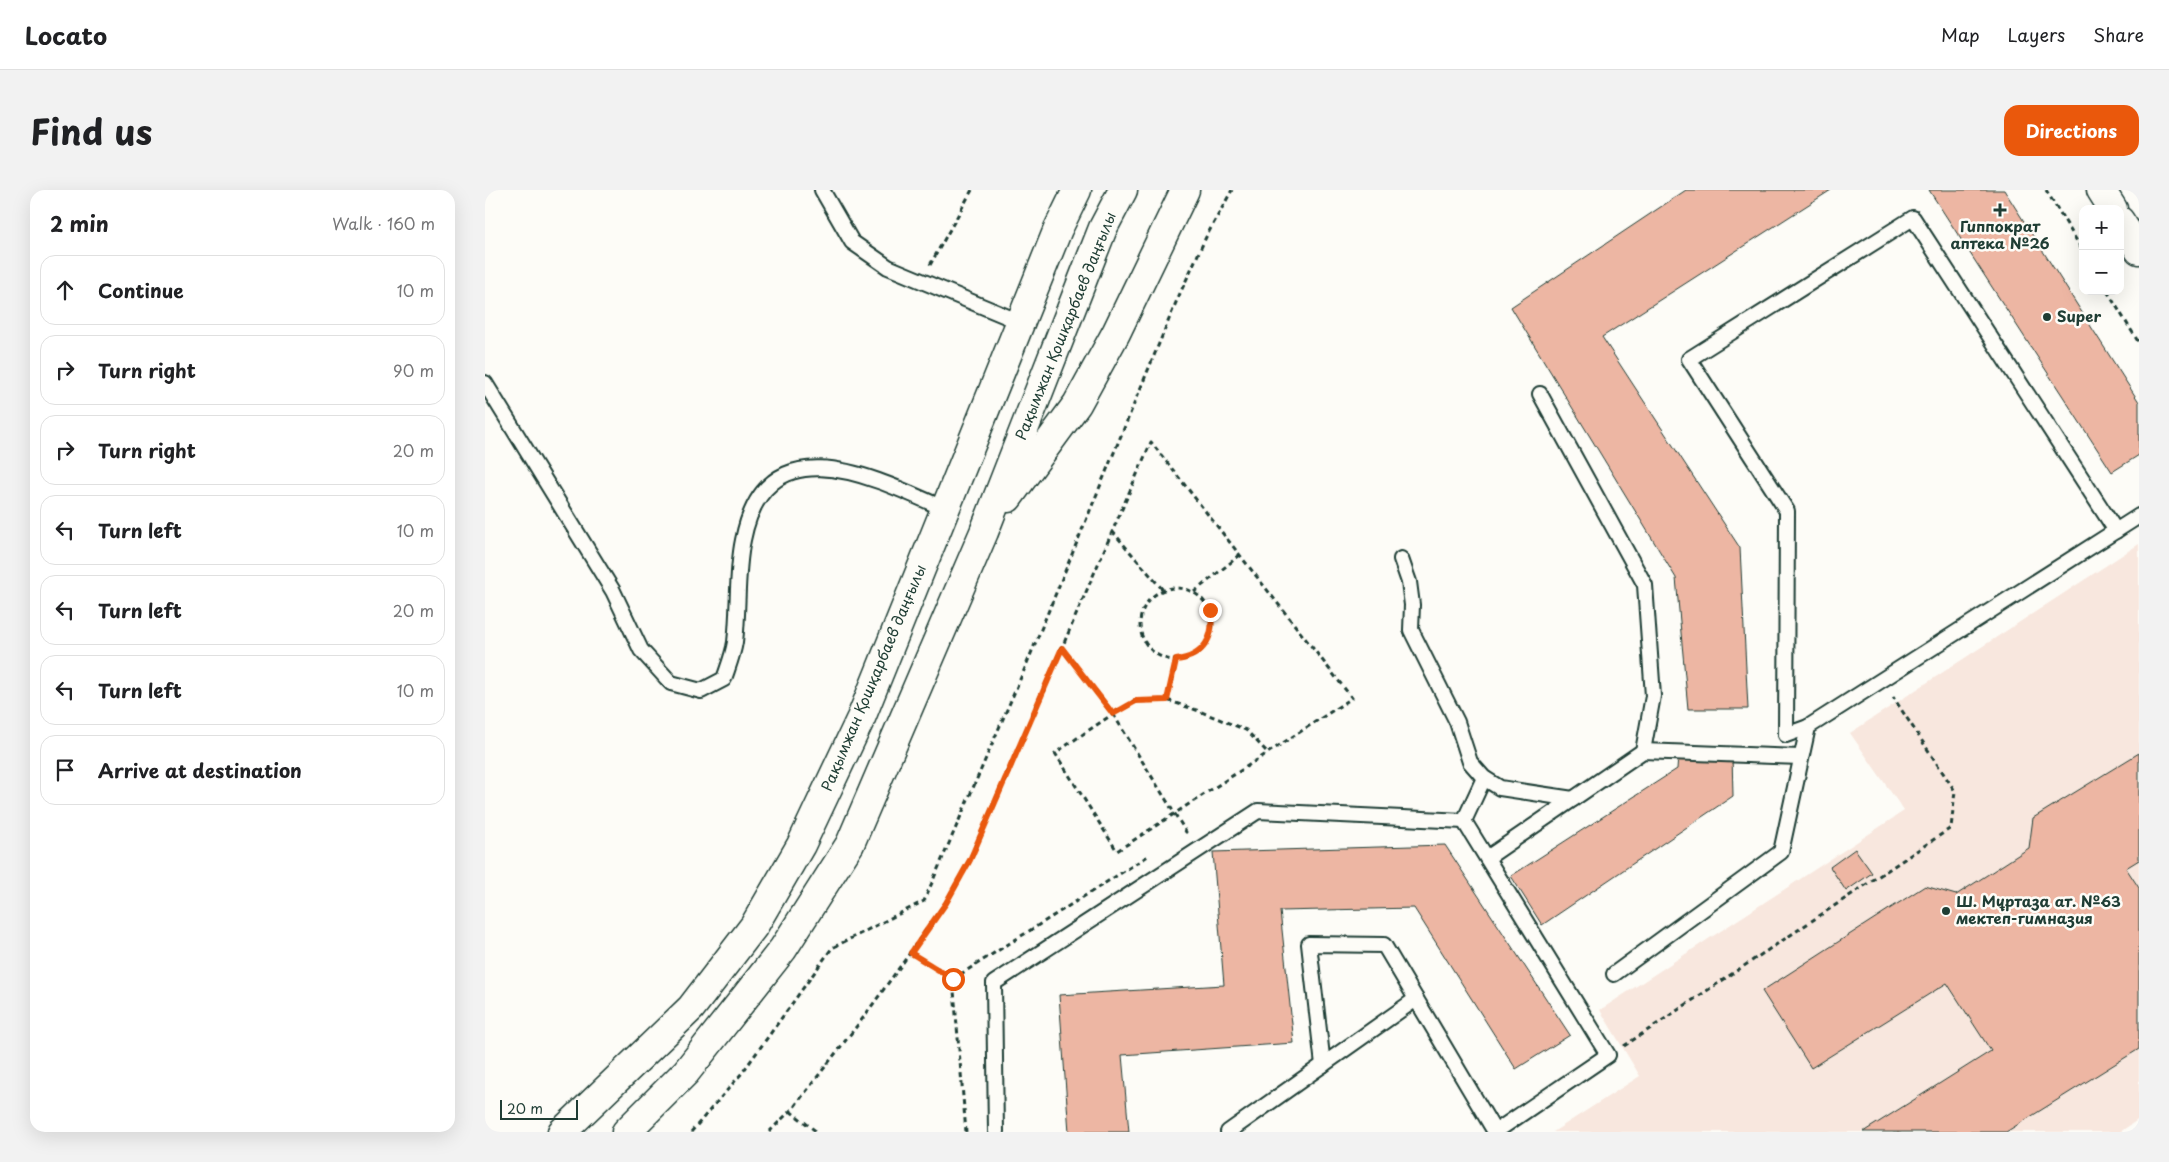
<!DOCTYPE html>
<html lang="en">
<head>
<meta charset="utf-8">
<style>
	:root { --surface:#fff; --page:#f2f2f2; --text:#202124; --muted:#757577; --line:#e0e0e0; --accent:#ea580c }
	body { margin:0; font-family:"Playpen Sans",sans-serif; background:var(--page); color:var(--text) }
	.controls { position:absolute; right:15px; top:15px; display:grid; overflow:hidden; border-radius:10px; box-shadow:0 5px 20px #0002 }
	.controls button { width:45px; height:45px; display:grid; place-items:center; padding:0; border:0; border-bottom:1px solid var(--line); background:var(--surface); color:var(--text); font:25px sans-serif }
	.scale { position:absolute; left:15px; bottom:12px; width:78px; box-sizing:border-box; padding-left:5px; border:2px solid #1f3d34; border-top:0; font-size:14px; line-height:18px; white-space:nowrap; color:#1f3d34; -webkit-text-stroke:4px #fdfcf7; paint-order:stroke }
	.stop { position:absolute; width:15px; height:15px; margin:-11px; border:4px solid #ea580c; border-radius:50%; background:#fff }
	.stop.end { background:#ea580c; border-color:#fff; box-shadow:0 1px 5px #0008 }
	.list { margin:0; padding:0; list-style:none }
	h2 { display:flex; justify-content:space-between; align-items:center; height:65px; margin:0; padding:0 20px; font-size:21px }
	h2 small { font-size:16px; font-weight:400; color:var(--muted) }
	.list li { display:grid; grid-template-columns:32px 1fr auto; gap:15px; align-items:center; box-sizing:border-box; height:70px; margin:0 10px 10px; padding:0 10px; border:1px solid var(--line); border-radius:15px }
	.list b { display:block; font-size:19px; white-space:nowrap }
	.list em { font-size:16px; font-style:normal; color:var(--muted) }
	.icon { flex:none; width:28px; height:28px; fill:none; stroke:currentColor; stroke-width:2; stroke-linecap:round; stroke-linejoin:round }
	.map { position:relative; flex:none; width:1654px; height:942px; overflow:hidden; border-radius:15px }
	header { display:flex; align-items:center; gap:30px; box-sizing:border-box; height:70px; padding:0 25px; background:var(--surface); border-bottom:1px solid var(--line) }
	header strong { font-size:24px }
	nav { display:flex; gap:28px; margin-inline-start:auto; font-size:18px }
	.intro { display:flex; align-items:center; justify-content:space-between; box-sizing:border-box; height:120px; padding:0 30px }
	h1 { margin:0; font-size:35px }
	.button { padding:12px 22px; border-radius:15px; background:var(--accent); color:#fff; font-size:18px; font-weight:700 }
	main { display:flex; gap:30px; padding:0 30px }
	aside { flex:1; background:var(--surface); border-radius:15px; box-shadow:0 5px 20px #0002 }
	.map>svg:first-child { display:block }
	.built { fill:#f8e7de }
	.building { fill:#edb6a3; stroke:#1f3d34 }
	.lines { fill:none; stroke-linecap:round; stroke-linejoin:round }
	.service-casing { stroke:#1f3d34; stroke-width:18 }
	.secondary-casing { stroke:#1f3d34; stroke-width:31 }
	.path { stroke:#1f3d34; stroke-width:3; stroke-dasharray:5 4; stroke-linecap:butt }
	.service { stroke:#fdfcf7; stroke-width:14 }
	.secondary { stroke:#fdfcf7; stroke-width:28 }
	.route { stroke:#ea580c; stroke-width:6 }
	.poi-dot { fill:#1f3d34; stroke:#fdfcf7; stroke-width:2 }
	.labels { text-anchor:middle; stroke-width:5; stroke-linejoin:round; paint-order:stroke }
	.poi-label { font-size:15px; font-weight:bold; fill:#1f3d34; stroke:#fdfcf7; text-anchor:start }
	.street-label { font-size:15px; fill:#1f3d34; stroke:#fdfcf7 }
</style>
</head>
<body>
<header>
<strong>Locato</strong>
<nav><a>Map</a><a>Layers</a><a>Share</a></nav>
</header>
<div class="intro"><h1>Find us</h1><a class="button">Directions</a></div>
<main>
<aside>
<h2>2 min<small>Walk · 160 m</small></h2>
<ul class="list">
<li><svg class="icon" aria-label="ahead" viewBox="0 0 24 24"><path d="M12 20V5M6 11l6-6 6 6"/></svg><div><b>Continue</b></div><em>10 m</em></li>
<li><svg class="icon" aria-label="right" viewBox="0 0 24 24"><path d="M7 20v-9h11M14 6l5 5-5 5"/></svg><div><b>Turn right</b></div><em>90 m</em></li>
<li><svg class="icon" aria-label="right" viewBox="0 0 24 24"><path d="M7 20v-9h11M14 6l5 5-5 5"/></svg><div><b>Turn right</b></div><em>20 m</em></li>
<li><svg class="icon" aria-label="left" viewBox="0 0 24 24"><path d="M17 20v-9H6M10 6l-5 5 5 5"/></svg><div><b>Turn left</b></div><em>10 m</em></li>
<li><svg class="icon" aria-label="left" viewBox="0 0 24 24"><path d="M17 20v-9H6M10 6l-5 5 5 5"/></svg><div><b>Turn left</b></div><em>20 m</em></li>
<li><svg class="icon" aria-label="left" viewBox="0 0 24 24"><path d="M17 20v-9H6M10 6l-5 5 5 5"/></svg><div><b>Turn left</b></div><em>10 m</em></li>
<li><svg class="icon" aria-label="arrive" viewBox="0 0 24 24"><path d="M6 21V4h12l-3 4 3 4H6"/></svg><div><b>Arrive at destination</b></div></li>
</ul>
</aside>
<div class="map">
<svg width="1654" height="942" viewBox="0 0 1654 942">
	<rect width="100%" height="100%" fill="#fdfcf7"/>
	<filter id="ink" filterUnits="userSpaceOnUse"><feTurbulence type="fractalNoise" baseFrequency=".02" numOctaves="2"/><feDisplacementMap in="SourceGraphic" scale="10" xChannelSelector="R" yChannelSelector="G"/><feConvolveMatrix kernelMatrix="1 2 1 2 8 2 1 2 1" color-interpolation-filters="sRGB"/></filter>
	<g filter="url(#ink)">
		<!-- built -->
		<path class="built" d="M1654 354V929L1635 942H1068L1155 886 1115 820 1419 621 1365 543Z"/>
		<!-- building -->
		<g class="building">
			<path d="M1201 0H1346L1117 147 1255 358 1263 519H1203L1191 388 1026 117Z"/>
			<path d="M1444 0H1519L1654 212V265L1627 282Z"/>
			<path d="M1654 563V670L1641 678 1654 698V859L1521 942H1378L1506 861 1462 793 1326 878 1277 801 1440 696 1471 705 1544 658 1548 628Z"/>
			<path d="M1193 565H1247L1248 606 1057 735 1026 686 1192 579Z"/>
			<path d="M960 655 1085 845 1031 879 929 718 795 721 809 853 637 865 644 942H584L574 805 739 795 728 662Z"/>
			<path d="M1370 659 1387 683 1361 701 1345 677Z"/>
		</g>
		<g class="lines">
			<defs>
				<g id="service">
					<path d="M337 0 367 52 403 77 535 132"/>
					<path d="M0 193 128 401 156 460 186 493 216 501 239 489C243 477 248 465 250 452 254 419 251 383 258 350 281 233 388 287 460 319"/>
					<path d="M1055 204 1160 395 1168 506 1158 561"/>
					<path d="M916 369 924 392 927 415 926 440 972 532 985 572 999 588 1015 598 1088 609"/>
					<path d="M1323 537 1301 545 1302 321 1204 169 1428 28 1631 341"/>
					<path d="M999 588 979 631 1123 865 1010 942"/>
					<path d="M1002 668 1158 561 1316 567"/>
					<path d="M1129 784 1296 662 1323 537 1654 326"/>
					<path d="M838 875 824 754 899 755 1010 942"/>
					<path d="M511 942 509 793 773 621 979 631"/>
					<path d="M743 942 931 809"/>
				</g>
				<g id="secondary">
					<path d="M1616 0 1628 19"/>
					<path d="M1635 31 1654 60"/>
					<path d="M523 308 592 214 631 143 700 0"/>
					<path d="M77 942 206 818 269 736 316 655 376 528 573 39 592 0"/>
					<path d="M141 942 201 882 298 759 365 654 499 342 603 76 618 38 638 0"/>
				</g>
			</defs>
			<!-- service casing -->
			<use href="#service" class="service-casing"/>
			<!-- secondary casing -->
			<use href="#secondary" class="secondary-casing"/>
			<!-- path -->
			<g class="path">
				<path d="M1561 0 1598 61"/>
				<path d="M445 75 487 0"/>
				<path d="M1622 101 1654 153"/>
				<path d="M627 341 678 400"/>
				<circle cx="691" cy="434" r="36"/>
				<path d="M709 402 755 365"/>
				<path d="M682 510 691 470"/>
				<path d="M700 643 701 642 628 524 651 511 682 510 714 521 761 540 783 563"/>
				<path d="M426 763 468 789"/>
				<path d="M1139 856 1466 638 1470 601 1408 507"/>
				<path d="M305 921 332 942"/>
				<path d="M206 942 257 883 347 758 439 711 540 478 692 110 721 47 747 0"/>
				<path d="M284 942 309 917 378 828 461 713 485 670 666 252 867 508 632 661 570 563 628 524 577 458"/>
				<path d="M481 942 468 789 663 666"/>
			</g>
			<!-- service -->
			<use href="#service" class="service"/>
			<!-- secondary -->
			<use href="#secondary" class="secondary"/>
		</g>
	</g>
	<g class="lines" filter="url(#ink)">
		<!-- route -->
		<path class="route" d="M468 789 426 763 461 713 485 670 577 458 628 524 651 511 682 510 691 470C719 467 731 446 725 420"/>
	</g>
	<!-- markers -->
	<g class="poi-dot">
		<path d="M1512.5 12.5h5v5h5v5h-5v5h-5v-5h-5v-5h5z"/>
		<circle cx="1562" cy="127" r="5"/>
		<circle cx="1461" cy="721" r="5"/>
	</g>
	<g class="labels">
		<!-- poi labels -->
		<g class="poi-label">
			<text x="1515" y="42" text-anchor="middle">Гиппократ<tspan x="1515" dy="17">аптека №26</tspan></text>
			<text x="1572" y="132">Super</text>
			<text x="1471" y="717">Ш. Мұртаза ат. №63<tspan x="1471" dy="17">мектеп-гимназия</tspan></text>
		</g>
		<!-- street labels -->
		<g class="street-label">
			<text transform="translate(581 136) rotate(-68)" y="5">Рақымжан Қошқарбаев даңғылы</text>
			<text transform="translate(389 488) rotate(-67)" y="5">Рақымжан Қошқарбаев даңғылы</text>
		</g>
	</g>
</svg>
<div class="controls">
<button>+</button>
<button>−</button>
</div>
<div class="scale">20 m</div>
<div class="stop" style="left:468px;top:789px"></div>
<div class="stop end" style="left:725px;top:420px"></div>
</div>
</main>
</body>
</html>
